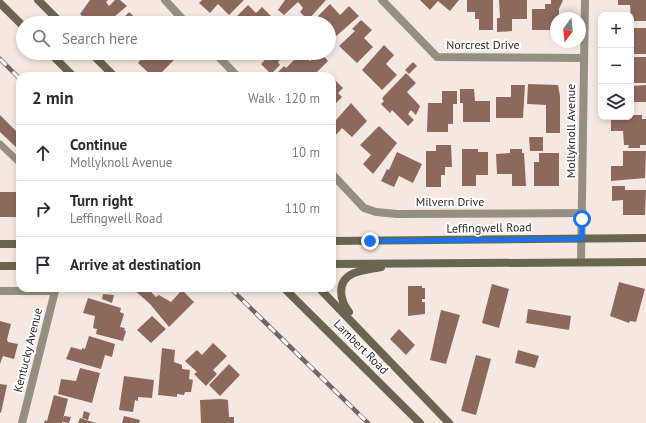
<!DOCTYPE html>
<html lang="en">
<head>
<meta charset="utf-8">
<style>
	:root { --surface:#fff; --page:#f7f7f7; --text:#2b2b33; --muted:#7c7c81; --line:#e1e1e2 }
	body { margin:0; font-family:"PT Sans",sans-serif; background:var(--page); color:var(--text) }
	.controls { position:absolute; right:12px; top:12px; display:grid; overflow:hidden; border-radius:8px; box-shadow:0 2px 6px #0003 }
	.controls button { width:36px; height:36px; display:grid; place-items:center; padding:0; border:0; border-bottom:1px solid var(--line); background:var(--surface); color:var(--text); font:20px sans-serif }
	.compass { position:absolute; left:550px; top:12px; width:36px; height:36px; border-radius:50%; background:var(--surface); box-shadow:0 2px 6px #0003; rotate:195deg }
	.stop { position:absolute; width:12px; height:12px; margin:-9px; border:3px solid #1a73e8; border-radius:50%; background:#fff }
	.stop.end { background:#1a73e8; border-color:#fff; box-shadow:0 1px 4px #0008 }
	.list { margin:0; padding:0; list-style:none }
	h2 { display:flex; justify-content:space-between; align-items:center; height:52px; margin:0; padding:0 16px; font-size:17px }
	h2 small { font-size:13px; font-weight:400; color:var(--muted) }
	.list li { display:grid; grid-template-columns:26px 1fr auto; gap:12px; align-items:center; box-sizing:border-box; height:56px; padding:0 16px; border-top:1px solid var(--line) }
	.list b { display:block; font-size:15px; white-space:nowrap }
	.list p { margin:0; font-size:13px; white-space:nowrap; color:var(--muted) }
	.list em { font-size:13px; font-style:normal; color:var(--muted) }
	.icon { flex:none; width:22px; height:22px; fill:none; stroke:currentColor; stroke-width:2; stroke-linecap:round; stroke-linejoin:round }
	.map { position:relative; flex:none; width:646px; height:423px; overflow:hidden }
	.search { position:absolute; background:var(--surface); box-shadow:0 2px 6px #0003; left:16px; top:16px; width:320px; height:44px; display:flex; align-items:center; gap:10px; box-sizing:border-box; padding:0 14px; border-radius:22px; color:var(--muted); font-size:15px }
	.panel { position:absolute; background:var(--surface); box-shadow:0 2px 6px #0003; left:16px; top:72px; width:320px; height:220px; border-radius:12px }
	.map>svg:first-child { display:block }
	.building { fill:#8d695c }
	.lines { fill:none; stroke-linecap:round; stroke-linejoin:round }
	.lane { stroke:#939081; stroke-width:7 }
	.street { stroke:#939081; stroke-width:8 }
	.secondary { stroke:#69654f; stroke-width:8 }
	.rail-casing { stroke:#6e6764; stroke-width:4.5 }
	.rail { stroke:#fff; stroke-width:3; stroke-dasharray:9; stroke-linecap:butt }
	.route { stroke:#1a73e8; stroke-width:5 }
	.labels { text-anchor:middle; stroke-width:4; stroke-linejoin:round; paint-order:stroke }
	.street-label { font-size:12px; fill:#302c2a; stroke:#fff }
</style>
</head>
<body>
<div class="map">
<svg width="646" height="423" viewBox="0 0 646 423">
	<rect width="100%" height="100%" fill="#f5e8e3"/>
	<!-- building -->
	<g class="building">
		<path d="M90 0H108L106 2 109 6 115 0H120L127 6 107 23H98L93 18 88 22 80 14Z"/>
		<path d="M202 0H244L229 15 218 4 210 13 199 3Z"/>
		<path d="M285 0H326L308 20 300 12 303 8 298 2 284 15 278 10Z"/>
		<path d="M420 0H459L450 11 438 1 430 10Z"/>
		<path d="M467 0H493V30H479V19H475V12H467Z"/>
		<path d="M499 0H527V19H512V31L497 32V18H500Z"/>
		<path d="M551 0H563L559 9V18H556V30H532V9H545V4H551Z"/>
		<path d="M618 0H646V21H631L630 5H618Z"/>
		<path d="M330 4 340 15 349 6 359 16 334 38 329 33V23H319L315 19Z"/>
		<path d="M248 5 256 13 262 7 272 17 267 23H236L233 20Z"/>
		<path d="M129 12 140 22 139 23 120 22Z"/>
		<path d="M361 20 372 30 364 38 373 47 357 63 339 46 355 31 352 29Z"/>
		<rect x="631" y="28" width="15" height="26"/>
		<path d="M384 45 394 55 386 64 397 75 382 90 362 70Z"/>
		<path d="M146 53H168L175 59 158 76H152L138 63Z"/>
		<path d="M266 53H287L278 62 280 65 271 74 261 64 269 56Z"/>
		<path d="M301 53 310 61 317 54 321 57 323 55 328 61 313 76H274L284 66 286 68Z"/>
		<rect x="631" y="57" width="15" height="26"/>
		<path d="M413 62 417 66 409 74 405 70Z"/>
		<path d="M406 73 416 83 407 92 420 106 416 115 411 110 408 114 414 120 408 126 392 110 390 113 381 104 384 101 382 99 384 96Z"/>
		<path d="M334 79 343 88 338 93 342 97 332 107V81Z"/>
		<path d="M528 84 558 85 560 96V133H546V105L527 104Z"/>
		<path d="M511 85H525L523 118H496V97H511Z"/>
		<path d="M646 85V102H631V86Z"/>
		<path d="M460 89H474L475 101H490V122H463V103H460Z"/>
		<path d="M442 91H457V104H453V124H448V132H427L428 103H442Z"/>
		<path d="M351 103 367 121 352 137 342 128 335 136 332 134V119L333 117 336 120Z"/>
		<path d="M0 115 20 135V151L0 132Z"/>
		<path d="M631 115H642V119H646V145H640V148H628L629 145H624L623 131H611V117H631Z"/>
		<path d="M379 126 397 143 373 174 363 164 371 155 360 145Z"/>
		<path d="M529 137H543V151H530Z"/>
		<path d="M436 145H451L452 167H445V175H441V187H426V151H436Z"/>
		<path d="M462 149H478V152H488V175H476V186H462Z"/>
		<path d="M510 149H522V153H524L526 186H512V174H497L496 154 510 153Z"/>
		<path d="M623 151H646L645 178 611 181V166H623Z"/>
		<path d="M397 152 422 164 413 183 399 176 394 187 381 181 387 169 389 170Z"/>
		<path d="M539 153H559V186H534V162H539Z"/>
		<path d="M612 186H625V190H646L645 215H623V200L612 201Z"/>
		<rect x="0" y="192" width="20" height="25"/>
		<path d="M619 282 645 289 636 322 630 321 629 323 610 316Z"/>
		<path d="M492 284 509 289 499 328 482 323Z"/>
		<path d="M408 286H422V288H425V299H422V302H425V314L408 316Z"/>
		<path d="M132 288 148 289V288H174L171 292H151L156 297 159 295 171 302 182 290 194 302 169 327 150 304Z"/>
		<path d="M103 294 114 295 112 303 102 299Z"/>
		<path d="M88 298 121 308 120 312 124 314 120 327 125 328 124 330 126 331 123 341 96 334 97 329 93 328 95 316 83 313Z"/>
		<path d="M528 309 571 316 569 330 526 323Z"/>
		<path d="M441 310 460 315 446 364 430 360Z"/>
		<path d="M152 316 166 329 151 343 137 330Z"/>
		<path d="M0 321 11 324 7 340 8 342 18 344 14 359 3 356 0 364Z"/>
		<path d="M399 329 415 345 406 355 390 339Z"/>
		<path d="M89 336 115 344 112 357 105 355 101 369 66 359 71 347 82 350V348L85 349Z"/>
		<path d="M213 343 227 356 213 370 217 374 206 386 194 374 197 372 185 361 197 350 202 355Z"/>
		<path d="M162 348 175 350 174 362 182 365V369L190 370 189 379 193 380 191 392H185L184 395 177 394V397L158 395Z"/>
		<path d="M518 350 539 356 535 368 515 363Z"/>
		<path d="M476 355 491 359 476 415 461 411Z"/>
		<path d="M229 364 240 375 220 396 209 385Z"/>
		<path d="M80 368 100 373 92 403 58 394 61 379 76 381Z"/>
		<path d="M124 376 154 380 152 398 138 397V401L135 400 133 412 119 410Z"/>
		<path d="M0 384 7 385 1 413 0 412Z"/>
		<path d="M54 395 68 399 62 423H44L45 420 47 421Z"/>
		<path d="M221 399 228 400 229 417H234V423H201L200 400Z"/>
		<path d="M84 411 90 413 88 420 82 418Z"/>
		<path d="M64 416 71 417 69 423 62 422Z"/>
		<path d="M124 416 140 420 139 423H122Z"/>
		<path d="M80 418 96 423H78Z"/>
	</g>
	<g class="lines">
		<!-- lane -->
		<path class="lane" d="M0 144 20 163"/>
		<!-- street -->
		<g class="street">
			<path d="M165 0 186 23"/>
			<path d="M382 0 437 57 584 58"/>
			<path d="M215 53 237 76"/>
			<path d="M332 174 364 208 376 212 397 214 583 213"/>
			<path d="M581 262 585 0"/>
			<path d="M0 291H55L22 423"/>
		</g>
		<!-- secondary -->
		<g class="secondary">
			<path d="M38 0 61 23"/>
			<path d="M0 3 23 26"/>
			<path d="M50 53 73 76"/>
			<path d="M91 53 114 76"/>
			<path d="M332 241 646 238"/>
			<path d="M0 244H20"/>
			<path d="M332 264 646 262"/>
			<path d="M0 266H20"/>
			<path d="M284 288 420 423"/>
			<path d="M319 288 449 423"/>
			<path d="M349 312C340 301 336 282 352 274 360 270 372 269 381 267"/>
		</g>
		<defs>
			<g id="rail">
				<path d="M0 59 20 79"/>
				<path d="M230 288 368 423"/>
			</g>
		</defs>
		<!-- rail casing -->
		<use href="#rail" class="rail-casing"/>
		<!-- rail -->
		<use href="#rail" class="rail"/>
	</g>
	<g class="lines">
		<!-- route -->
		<path class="route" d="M370 241 582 239V219"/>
	</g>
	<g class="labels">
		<!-- street labels -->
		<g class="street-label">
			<text x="483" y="49">Norcrest Drive</text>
			<text transform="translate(571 131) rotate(-90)" y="4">Mollyknoll Avenue</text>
			<text x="450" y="206">Milvern Drive</text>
			<text transform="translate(489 228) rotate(-1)" y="4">Leffingwell Road</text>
			<text transform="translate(361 347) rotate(45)" y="4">Lambert Road</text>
			<text transform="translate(28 350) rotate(-76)" y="4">Kentucky Avenue</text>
		</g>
	</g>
</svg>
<div class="controls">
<button>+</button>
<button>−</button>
<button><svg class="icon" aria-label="layers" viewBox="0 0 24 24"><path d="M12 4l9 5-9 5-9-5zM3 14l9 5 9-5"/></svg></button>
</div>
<svg class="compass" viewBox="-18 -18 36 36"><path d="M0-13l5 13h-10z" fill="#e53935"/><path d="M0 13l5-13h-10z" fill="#7c7c81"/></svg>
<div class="stop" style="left:582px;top:219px"></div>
<div class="stop end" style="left:370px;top:241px"></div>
<div class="search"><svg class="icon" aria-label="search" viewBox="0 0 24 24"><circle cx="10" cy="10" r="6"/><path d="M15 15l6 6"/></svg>Search here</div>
<section class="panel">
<h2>2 min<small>Walk · 120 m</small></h2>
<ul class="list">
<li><svg class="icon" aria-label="ahead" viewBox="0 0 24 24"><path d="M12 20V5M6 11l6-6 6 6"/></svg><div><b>Continue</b><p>Mollyknoll Avenue</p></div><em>10 m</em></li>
<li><svg class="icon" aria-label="right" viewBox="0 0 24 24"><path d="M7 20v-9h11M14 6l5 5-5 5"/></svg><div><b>Turn right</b><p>Leffingwell Road</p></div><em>110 m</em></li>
<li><svg class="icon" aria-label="arrive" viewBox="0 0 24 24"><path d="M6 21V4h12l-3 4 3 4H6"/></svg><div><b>Arrive at destination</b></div></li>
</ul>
</section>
</div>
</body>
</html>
